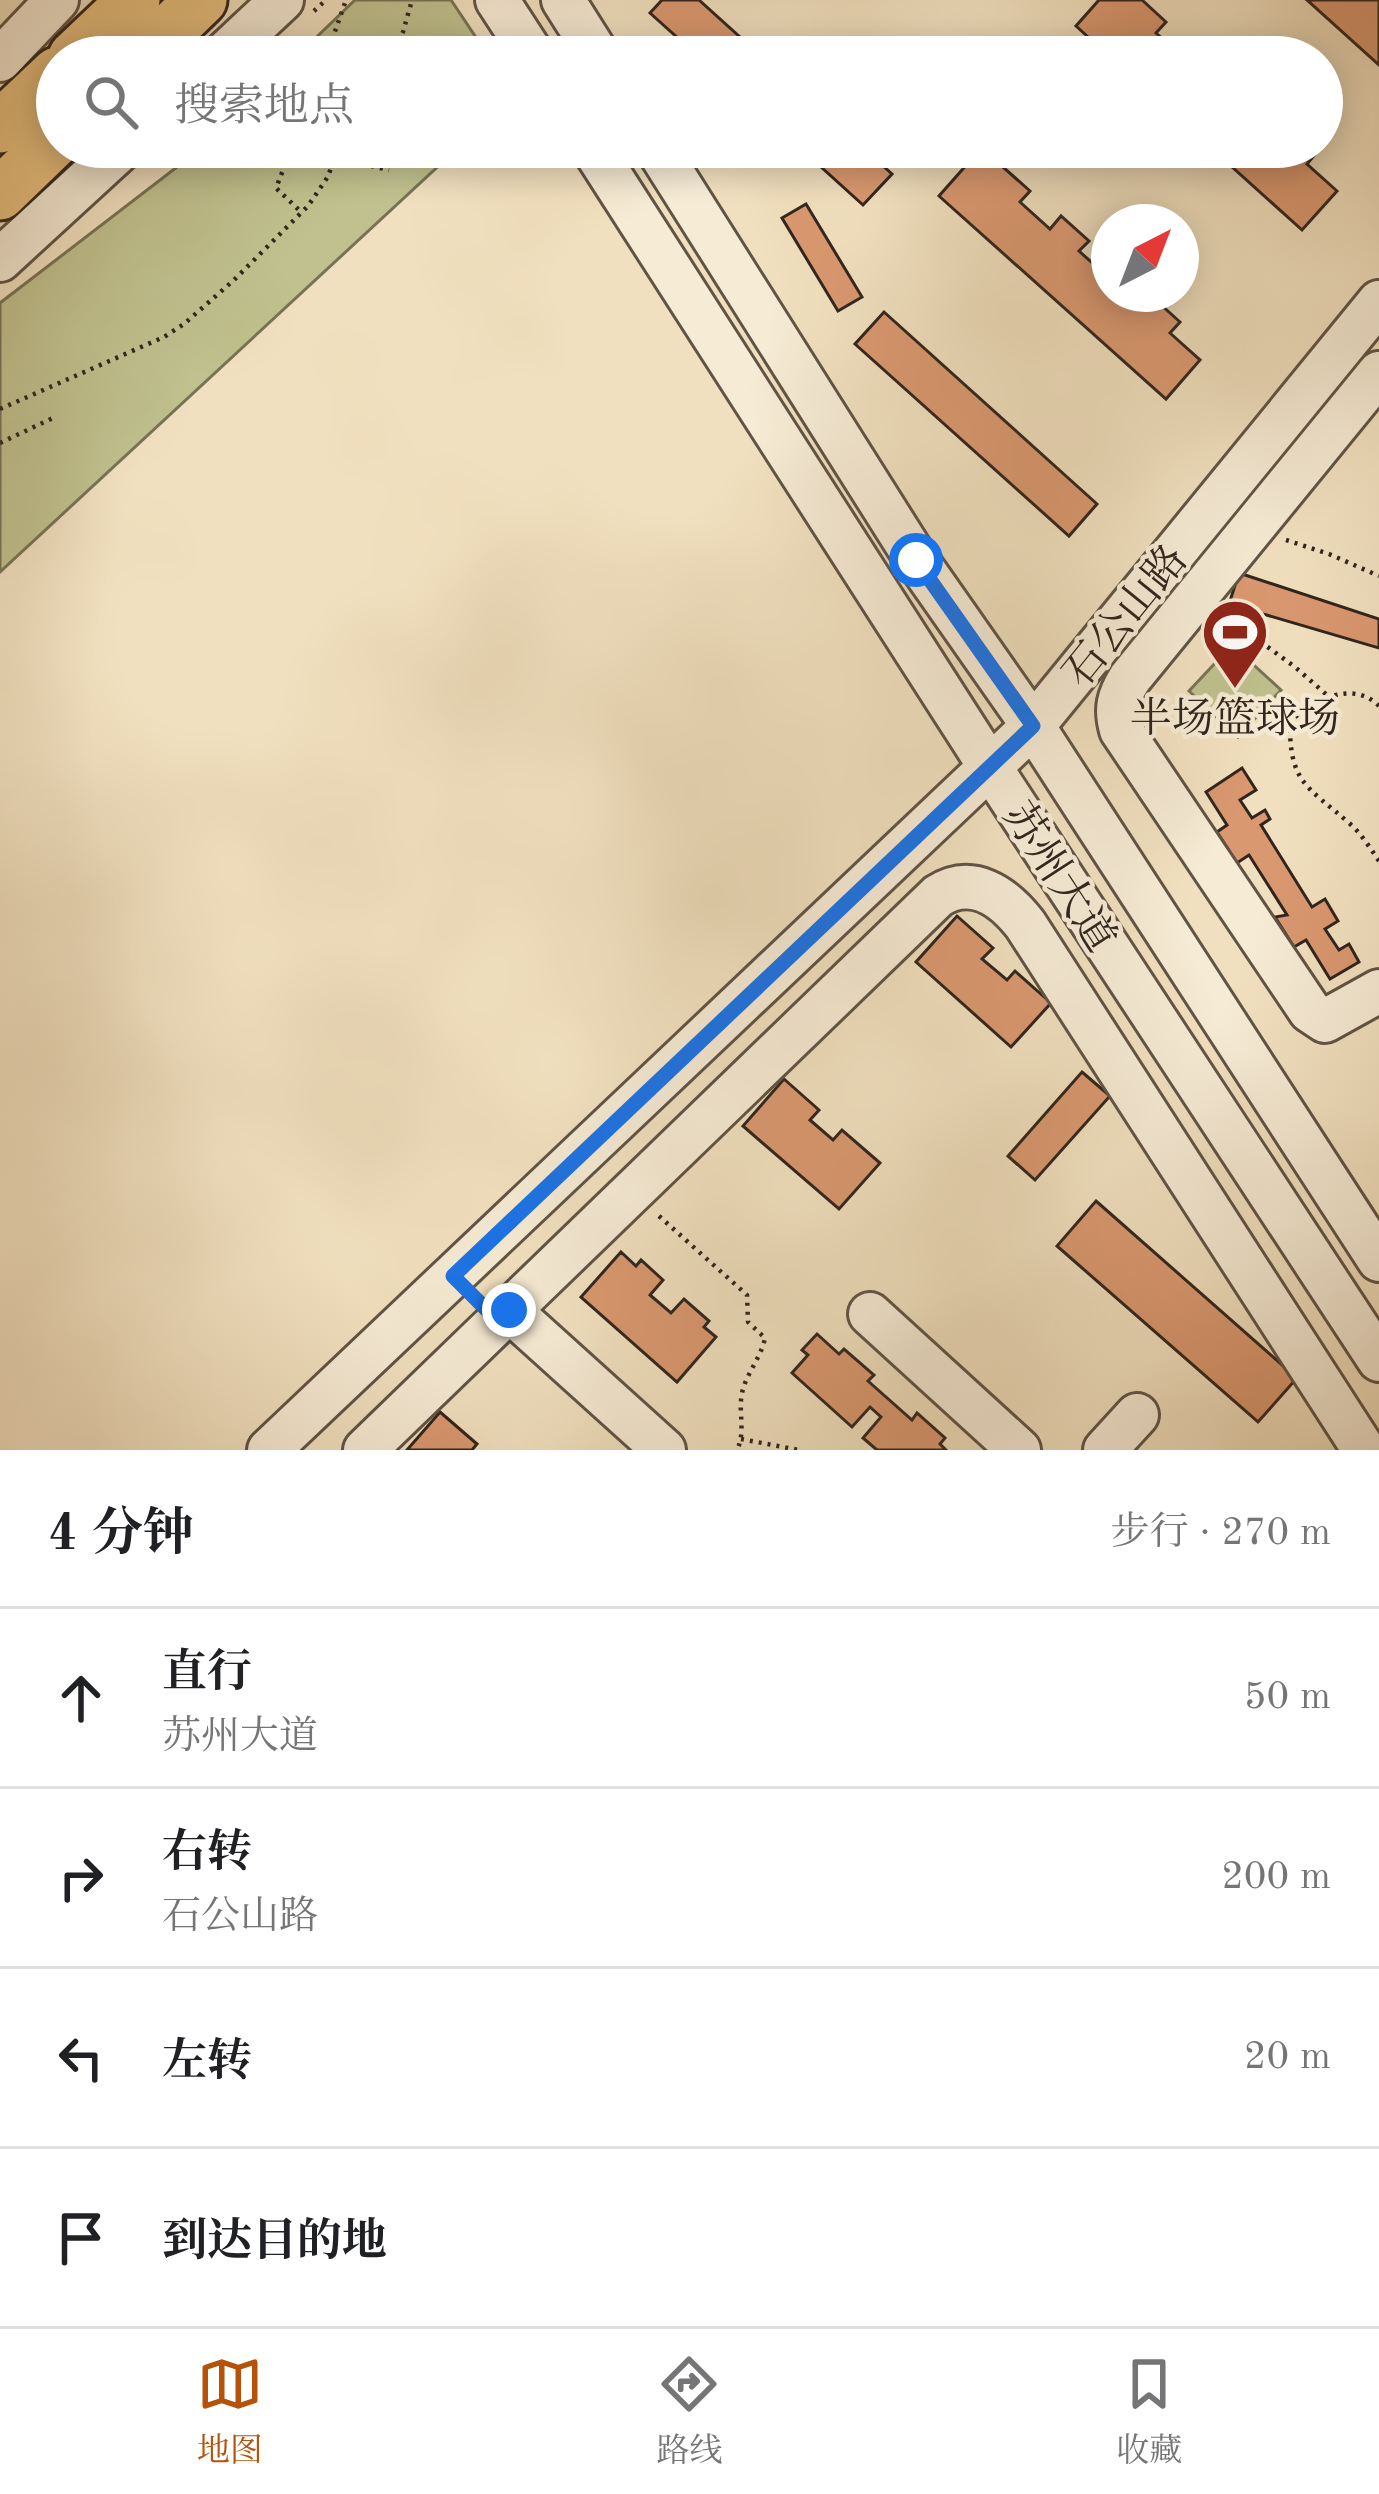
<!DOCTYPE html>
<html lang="zh">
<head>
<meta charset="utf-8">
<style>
	:root { --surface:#fff; --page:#f6f6f6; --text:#202124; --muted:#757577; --line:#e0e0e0; --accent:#b45309 }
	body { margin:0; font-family:"Old Standard TT","Noto Serif SC",serif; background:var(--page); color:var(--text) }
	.compass { position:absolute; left:1091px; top:204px; width:108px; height:108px; border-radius:50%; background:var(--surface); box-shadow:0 6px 30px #0003; rotate:42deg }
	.stop { position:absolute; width:36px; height:36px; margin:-27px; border:9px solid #1a73e8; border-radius:50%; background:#fff }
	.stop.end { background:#1a73e8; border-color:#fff; box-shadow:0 3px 12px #0008 }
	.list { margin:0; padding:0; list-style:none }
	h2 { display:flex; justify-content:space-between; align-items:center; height:156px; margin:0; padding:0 48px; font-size:51px }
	h2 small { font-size:39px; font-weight:400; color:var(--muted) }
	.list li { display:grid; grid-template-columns:78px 1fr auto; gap:36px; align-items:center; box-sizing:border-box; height:180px; padding:0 48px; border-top:3px solid var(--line) }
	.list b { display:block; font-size:45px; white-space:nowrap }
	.list p { margin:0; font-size:39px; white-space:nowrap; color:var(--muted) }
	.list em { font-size:39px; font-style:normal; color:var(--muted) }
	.icon { flex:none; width:66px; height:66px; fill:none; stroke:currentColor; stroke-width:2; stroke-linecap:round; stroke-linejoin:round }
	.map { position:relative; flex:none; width:1379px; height:1450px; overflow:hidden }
	.search { position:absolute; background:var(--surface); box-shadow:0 6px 30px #0003; left:36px; right:36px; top:36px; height:132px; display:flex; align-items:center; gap:30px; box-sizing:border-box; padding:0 42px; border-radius:66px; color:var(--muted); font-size:45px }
	.sheet { height:876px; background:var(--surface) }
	nav { display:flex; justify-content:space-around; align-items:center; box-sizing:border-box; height:168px; border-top:3px solid var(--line); background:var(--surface); font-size:33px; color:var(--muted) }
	nav a { display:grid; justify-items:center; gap:6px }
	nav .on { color:var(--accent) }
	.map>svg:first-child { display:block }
	.green { fill:#c0c18e; stroke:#787356; stroke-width:3 }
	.building { fill:#da9870; stroke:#30251e; stroke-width:3 }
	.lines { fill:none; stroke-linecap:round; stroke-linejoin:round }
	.minor-casing { stroke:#605446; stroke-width:48 }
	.major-casing { stroke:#30251e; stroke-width:57 }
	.path { stroke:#30251e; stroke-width:4.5; stroke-dasharray:3 6; stroke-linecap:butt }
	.minor { stroke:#f6ebd5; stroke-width:42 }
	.major { stroke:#e8c080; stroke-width:51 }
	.route { stroke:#1a73e8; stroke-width:15 }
	.labels { text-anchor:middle; stroke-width:9; stroke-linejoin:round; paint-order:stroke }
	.street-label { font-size:42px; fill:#30251e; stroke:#f6ebd5 }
	.poi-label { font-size:42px; fill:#30251e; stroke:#f6ebd5 }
</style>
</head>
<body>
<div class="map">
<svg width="1379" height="1450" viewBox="0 0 1379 1450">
	<rect width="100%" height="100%" fill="#f1e0bf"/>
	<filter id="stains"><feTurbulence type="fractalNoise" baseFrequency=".00167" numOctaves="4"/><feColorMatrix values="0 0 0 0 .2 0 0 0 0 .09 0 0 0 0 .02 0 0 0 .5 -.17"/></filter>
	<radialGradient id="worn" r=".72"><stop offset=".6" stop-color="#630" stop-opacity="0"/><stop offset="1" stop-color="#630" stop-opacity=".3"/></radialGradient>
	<!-- green -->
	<g class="green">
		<path d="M355 0H451L489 57H296Z"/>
		<path d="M203 147H459L0 572V303Z"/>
		<path d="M1232 645 1281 690 1238 737 1189 691Z"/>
	</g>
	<!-- building -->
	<g class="building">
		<path d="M662 0H699L762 57H699L650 13Z"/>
		<path d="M1099 0H1142L1166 22 1156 33 1183 57H1110L1076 26Z"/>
		<path d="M1307 0H1379V65Z"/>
		<path d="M799 147H862L892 174 863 205Z"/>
		<path d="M1210 147H1310L1316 153 1307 164 1337 191 1302 230Z"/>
		<path d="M977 153 991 165 995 160 1030 191 1020 202 1050 229 1061 216 1089 241 1079 251 1109 278V294H1126L1139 305 1149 294 1180 322 1170 333 1200 360 1166 399 939 196Z"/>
		<path d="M806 204 862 297 838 311 782 218Z"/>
		<path d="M884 312 1097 504 1069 536 855 344Z"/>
		<path d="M1239 573 1379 619V648L1229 604Z"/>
		<path d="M1242 768 1256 790 1240 800 1252 818 1265 810 1270 819 1261 825 1312 907 1325 899 1338 921 1325 929 1339 950 1349 944 1359 962 1330 979 1306 940 1294 947 1275 917 1287 915 1249 855 1237 863 1217 832 1227 825 1206 792Z"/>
		<path d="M957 916 993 948 982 959 1007 980 1015 971 1051 1003 1011 1047 916 962Z"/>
		<path d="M1082 1072 1110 1096 1035 1180 1008 1156Z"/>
		<path d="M784 1079 819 1110 810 1120 833 1140 842 1130 880 1163 839 1209 743 1126Z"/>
		<path d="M1096 1201 1297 1378 1258 1422 1057 1246Z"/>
		<path d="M621 1252 636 1266 641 1260 663 1280 650 1295 671 1313 684 1299 709 1321 704 1327 716 1337 677 1382 581 1297Z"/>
		<path d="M817 1334 839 1354 844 1349 874 1375 868 1381 912 1420 917 1413 945 1438 940 1444 946 1450H877L863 1438 881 1417 870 1407 852 1427 792 1373 808 1355 802 1350Z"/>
		<path d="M440 1412 477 1444 472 1450H407Z"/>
	</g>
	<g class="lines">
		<defs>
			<g id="minor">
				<path d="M497 0 534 57"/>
				<path d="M563 0 599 57"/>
				<path d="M221 57 282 0"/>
				<path d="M0 60 57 0"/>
				<path d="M592 147 990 767 1379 1360"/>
				<path d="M656 147 916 559 1033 726 1379 1260"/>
				<path d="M0 260 123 147"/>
				<path d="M1379 373 1130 678C1118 697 1115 709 1121 730L1310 1011 1325 1021 1379 991"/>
				<path d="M509 1310 664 1450"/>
				<path d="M870 1314 1019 1450"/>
				<path d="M269 1450 1033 726 1379 302"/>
				<path d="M365 1450 938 896C972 874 1003 896 1025 924L1364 1450"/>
				<path d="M1105 1450 1137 1415"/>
			</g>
			<g id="major">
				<path d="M74 57 134 0"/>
				<path d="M142 57 201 0"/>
				<path d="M0 127 57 73"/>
				<path d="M0 194 57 139"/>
			</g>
		</defs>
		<!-- minor casing -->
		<use href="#minor" class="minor-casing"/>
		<!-- major casing -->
		<use href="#major" class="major-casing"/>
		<!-- path -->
		<g class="path">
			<path d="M314 11 326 0"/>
			<path d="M326 57 346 0"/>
			<path d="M390 57 403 32 412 0"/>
			<path d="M292 147 276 188 301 212"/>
			<path d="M289 155 337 149"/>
			<path d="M157 157 170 147"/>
			<path d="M336 158 389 170"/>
			<path d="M0 409 164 337 184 324 234 280 308 206 327 178 340 147"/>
			<path d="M0 443 55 417"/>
			<path d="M1286 540 1329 554 1379 576"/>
			<path d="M1224 615 1295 667 1328 696"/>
			<path d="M1379 706C1352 679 1314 701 1290 721 1289 783 1307 786 1349 823 1361 833 1370 848 1379 861"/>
			<path d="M659 1216 747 1295 748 1322 765 1338C761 1358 746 1374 742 1393 738 1413 746 1431 737 1450"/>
			<path d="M741 1439 799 1450"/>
		</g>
		<!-- minor -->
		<use href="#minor" class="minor"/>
		<!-- major -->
		<use href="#major" class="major"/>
	</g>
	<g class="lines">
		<!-- route -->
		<path class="route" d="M509 1310 498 1321 453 1276 1033 726 916 560"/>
	</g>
	<!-- icons -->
	<defs>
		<symbol id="stadium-pin" viewBox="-11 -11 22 30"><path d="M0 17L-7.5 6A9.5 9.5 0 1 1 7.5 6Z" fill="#8f2418" stroke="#f6ebd5"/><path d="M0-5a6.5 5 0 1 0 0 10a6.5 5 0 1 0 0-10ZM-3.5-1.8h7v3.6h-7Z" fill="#fff"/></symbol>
	</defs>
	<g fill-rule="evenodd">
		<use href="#stadium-pin" x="1197" y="594" width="76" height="104"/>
	</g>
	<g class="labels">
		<!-- street labels -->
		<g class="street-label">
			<text transform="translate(1124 615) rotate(-51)" y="15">石公山路</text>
			<text transform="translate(1061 876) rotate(57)" y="15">苏州大道</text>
		</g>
		<!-- poi labels -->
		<g class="poi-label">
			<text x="1235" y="732">半场篮球场</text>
		</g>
	</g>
	<rect width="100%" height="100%" filter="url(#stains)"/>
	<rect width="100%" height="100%" fill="url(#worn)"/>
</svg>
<svg class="compass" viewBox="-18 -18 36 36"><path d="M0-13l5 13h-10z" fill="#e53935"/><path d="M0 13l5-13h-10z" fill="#757577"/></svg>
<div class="stop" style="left:916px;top:560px"></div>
<div class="stop end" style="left:509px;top:1310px"></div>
<div class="search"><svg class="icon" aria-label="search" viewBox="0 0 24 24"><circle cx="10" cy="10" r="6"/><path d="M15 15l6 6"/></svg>搜索地点</div>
</div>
<section class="sheet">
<h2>4 分钟<small>步行 · 270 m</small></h2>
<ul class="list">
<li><svg class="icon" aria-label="ahead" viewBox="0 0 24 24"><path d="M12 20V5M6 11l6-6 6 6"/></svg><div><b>直行</b><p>苏州大道</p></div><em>50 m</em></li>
<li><svg class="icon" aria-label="right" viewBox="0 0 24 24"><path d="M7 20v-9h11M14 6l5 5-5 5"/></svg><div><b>右转</b><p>石公山路</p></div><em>200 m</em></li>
<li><svg class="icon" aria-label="left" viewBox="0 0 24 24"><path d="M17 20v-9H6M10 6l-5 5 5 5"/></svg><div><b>左转</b></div><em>20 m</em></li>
<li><svg class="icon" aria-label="arrive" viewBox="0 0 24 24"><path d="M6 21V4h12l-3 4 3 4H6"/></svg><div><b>到达目的地</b></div></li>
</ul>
</section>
<nav>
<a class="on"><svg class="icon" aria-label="map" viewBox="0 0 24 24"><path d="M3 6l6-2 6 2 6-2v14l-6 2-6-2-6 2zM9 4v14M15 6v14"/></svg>地图</a>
<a><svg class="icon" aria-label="directions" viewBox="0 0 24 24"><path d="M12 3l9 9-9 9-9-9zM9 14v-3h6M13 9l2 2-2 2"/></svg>路线</a>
<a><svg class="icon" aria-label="saved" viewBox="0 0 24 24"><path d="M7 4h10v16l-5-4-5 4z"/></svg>收藏</a>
</nav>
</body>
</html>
